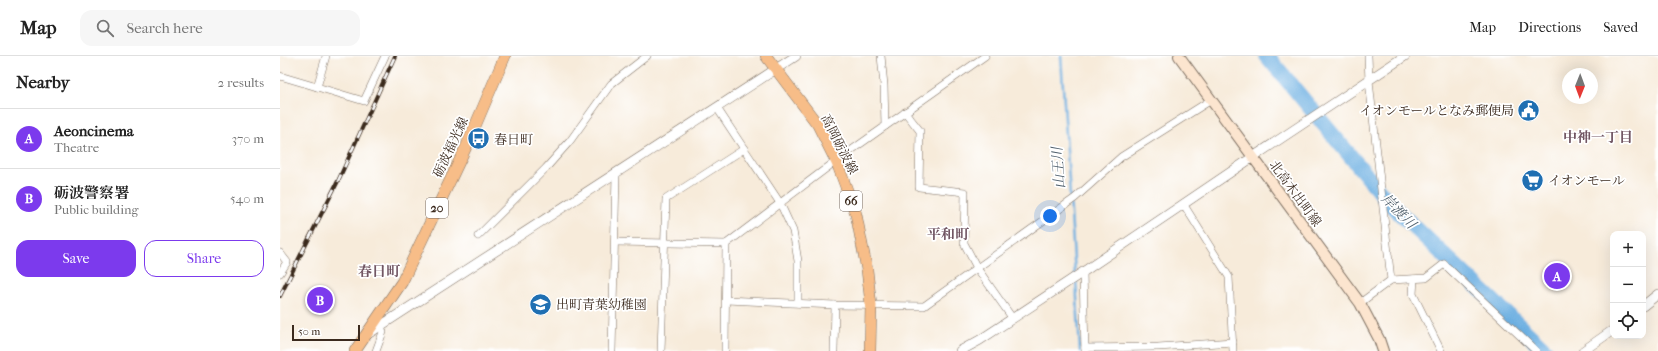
<!DOCTYPE html>
<html lang="en">
<head>
<meta charset="utf-8">
<style>
	:root { --surface:#fff; --page:#f6f6f6; --text:#222; --muted:#767676; --line:#e0e0e0; --accent:#7c3aed }
	body { margin:0; font-family:"IM FELL French Canon","Noto Serif JP",serif; background:var(--page); color:var(--text) }
	.controls { position:absolute; right:12px; bottom:12px; display:grid; overflow:hidden; border-radius:8px; box-shadow:0 4px 16px #0002 }
	.controls button { width:36px; height:36px; display:grid; place-items:center; padding:0; border:0; border-bottom:1px solid var(--line); background:var(--surface); color:var(--text); font:20px sans-serif }
	.compass { position:absolute; left:1282px; top:12px; width:36px; height:36px; border-radius:50%; background:var(--surface); box-shadow:0 4px 16px #0002; rotate:181deg }
	.scale { position:absolute; left:12px; bottom:10px; width:68px; box-sizing:border-box; padding-left:4px; border:2px solid #3b2a1e; border-top:0; font-size:11px; line-height:14px; white-space:nowrap; color:#3b2a1e; -webkit-text-stroke:3px #fff; paint-order:stroke }
	.you { position:absolute; left:770px; top:160px; width:14px; height:14px; margin:-10px; border:3px solid #fff; border-radius:50%; background:#1a73e8; box-shadow:0 0 0 6px #1a73e833 }
	.badge { display:grid; place-items:center; width:26px; height:26px; border-radius:50%; background:var(--accent); color:#fff; font-size:13px; font-weight:700 }
	.pin { position:absolute; translate:-50% -50%; border:2px solid #fff; box-shadow:0 1px 4px #0006 }
	.list { margin:0; padding:0; list-style:none }
	h2 { display:flex; justify-content:space-between; align-items:center; height:52px; margin:0; padding:0 16px; font-size:17px }
	h2 small { font-size:13px; font-weight:400; color:var(--muted) }
	.list li { display:grid; grid-template-columns:26px 1fr auto; gap:12px; align-items:center; box-sizing:border-box; height:60px; padding:0 16px; border-top:1px solid var(--line) }
	.list b { display:block; font-size:15px; white-space:nowrap }
	.list p { margin:0; font-size:13px; white-space:nowrap; color:var(--muted) }
	.list em { font-size:13px; font-style:normal; color:var(--muted) }
	.actions { display:flex; gap:8px; padding:12px 16px }
	.actions a { flex:1; padding:9px 0; border:1px solid var(--accent); border-radius:12px; text-align:center; font-size:14px; color:var(--accent) }
	.actions .main { background:var(--accent); color:#fff }
	.icon { flex:none; width:22px; height:22px; fill:none; stroke:currentColor; stroke-width:2; stroke-linecap:round; stroke-linejoin:round }
	.map { position:relative; flex:none; width:1378px; height:295px; overflow:hidden }
	header { display:flex; align-items:center; gap:24px; box-sizing:border-box; height:56px; padding:0 20px; background:var(--surface); border-bottom:1px solid var(--line) }
	header strong { font-size:19px }
	nav { display:flex; gap:22px; margin-inline-start:auto; font-size:14px }
	.search { width:280px; height:36px; background:var(--page); display:flex; align-items:center; gap:10px; box-sizing:border-box; padding:0 14px; border-radius:12px; color:var(--muted); font-size:15px }
	main { display:flex }
	aside { flex:1; background:var(--surface) }
	.map>svg:first-child { display:block }
	.lines { fill:none; stroke-linecap:round; stroke-linejoin:round }
	.stream { stroke:#6cafe1; stroke-width:2.5 }
	.river { stroke:#6cafe1; stroke-width:16 }
	.minor-casing { stroke:#7d6e60; stroke-width:8 }
	.tertiary-casing { stroke:#7d6e60; stroke-width:10 }
	.secondary-casing { stroke:#7d6e60; stroke-width:12 }
	.primary-casing { stroke:#7d6e60; stroke-width:12 }
	.minor { stroke:#fff; stroke-width:7 }
	.tertiary { stroke:#fff; stroke-width:9 }
	.secondary { stroke:#fce5cf; stroke-width:10 }
	.primary { stroke:#f7bd88; stroke-width:11 }
	.rail-casing { stroke:#3b2a1e; stroke-width:4 }
	.rail { stroke:#fff; stroke-width:2.5; stroke-dasharray:8; stroke-linecap:butt }
	.labels { text-anchor:middle; stroke-width:3.5; stroke-linejoin:round; paint-order:stroke }
	.shield { fill:#fff; stroke:#766a62; stroke-width:1 }
	.shield-label { font-size:12px; font-weight:bold; fill:#3b2a1e }
	.poi-label { font-size:13px; fill:#3b2a1e; stroke:#fff; text-anchor:start }
	.street-label { font-size:13px; fill:#3b2a1e; stroke:#fff }
	.neighbourhood-label { font-size:14px; font-weight:bold; fill:#715663; stroke:#fff }
	.water-label { font-size:14px; font-style:italic; fill:#4f5f6c; stroke:#fff }
</style>
</head>
<body>
<header>
<strong>Map</strong>
<div class="search"><svg class="icon" aria-label="search" viewBox="0 0 24 24"><circle cx="10" cy="10" r="6"/><path d="M15 15l6 6"/></svg>Search here</div>
<nav><a>Map</a><a>Directions</a><a>Saved</a></nav>
</header>
<main>
<aside>
<h2>Nearby<small>2 results</small></h2>
<ul class="list">
<li><span class="badge">A</span><div><b>Aeoncinema</b><p>Theatre</p></div><em>370 m</em></li>
<li><span class="badge">B</span><div><b>砺波警察署</b><p>Public building</p></div><em>540 m</em></li>
</ul>
<div class="actions"><a class="main">Save</a><a>Share</a></div>
</aside>
<div class="map">
<svg width="1378" height="295" viewBox="0 0 1378 295">
	<rect width="100%" height="100%" fill="#fff"/>
	<filter id="ink" filterUnits="userSpaceOnUse"><feTurbulence type="fractalNoise" baseFrequency=".025" numOctaves="2"/><feDisplacementMap in="SourceGraphic" scale="8" xChannelSelector="R" yChannelSelector="G"/><feConvolveMatrix kernelMatrix="1 2 1 2 8 2 1 2 1" color-interpolation-filters="sRGB"/></filter>
	<filter id="wash" filterUnits="userSpaceOnUse"><feTurbulence type="fractalNoise" baseFrequency=".012" numOctaves="4" result="noise"/><feDisplacementMap in="SourceGraphic" scale="16" xChannelSelector="R" yChannelSelector="G"/><feGaussianBlur stdDeviation="0.9" result="paint"/><feColorMatrix in="noise" values="0 0 0 0 0 0 0 0 0 0 0 0 0 0 0 0 0 1.4 0 .05"/><feComposite in="paint" operator="in"/></filter>
	<g filter="url(#wash)">
		<rect width="100%" height="100%" fill="#f7ebda"/>
		<g class="lines">
			<!-- stream -->
			<g class="stream">
				<path d="M781 0 795 219"/>
				<path d="M796 224 800 295"/>
			</g>
			<!-- river -->
			<path class="river" d="M987 0 1112 150 1266 295"/>
		</g>
	</g>
	<g filter="url(#ink)">
		<g class="lines">
			<defs>
				<g id="minor">
					<path d="M601 0 604 29 605 70"/>
					<path d="M0 20 84 45 105 0"/>
					<path d="M37 31 46 0"/>
					<path d="M437 52 500 147 513 175 518 205V247"/>
					<path d="M625 56 640 75 639 131 685 136 684 187 697 212 733 263"/>
					<path d="M904 149 949 221 953 295"/>
					<path d="M198 180 266 112 290 85 331 28 367 0"/>
					<path d="M335 186 446 188"/>
					<path d="M0 197 7 206 0 217"/>
					<path d="M803 216 805 295"/>
					<path d="M1134 223 1133 238 1161 295"/>
					<path d="M1111 224 1146 222 1164 208 1256 295"/>
					<path d="M446 244 555 249 644 250 795 142 841 101 931 44"/>
					<path d="M1080 247 1111 224 1089 25 1088 0"/>
					<path d="M805 292 878 291 953 286"/>
					<path d="M96 295 103 276 101 270"/>
					<path d="M332 295 336 118"/>
					<path d="M381 295 386 143 464 93"/>
					<path d="M445 295 446 188 556 105 705 0"/>
					<path d="M554 295 555 249"/>
				</g>
				<g id="tertiary">
					<path d="M1363 250 1378 238"/>
					<path d="M88 278 516 0"/>
					<path d="M680 295 700 284 803 216 973 101 1125 0"/>
					<path d="M1303 295 1333 274"/>
				</g>
				<path id="secondary" d="M899 0 1080 247 1099 283 1103 295"/>
				<g id="primary">
					<path d="M486 0 538 69 557 107 576 158 587 214 591 249 590 295"/>
					<path d="M75 295 122 226 187 89 225 0"/>
				</g>
			</defs>
			<!-- minor casing -->
			<use href="#minor" class="minor-casing"/>
			<!-- tertiary casing -->
			<use href="#tertiary" class="tertiary-casing"/>
			<!-- secondary casing -->
			<use href="#secondary" class="secondary-casing"/>
			<!-- primary casing -->
			<use href="#primary" class="primary-casing"/>
			<!-- minor -->
			<use href="#minor" class="minor"/>
			<!-- tertiary -->
			<use href="#tertiary" class="tertiary"/>
			<!-- secondary -->
			<use href="#secondary" class="secondary"/>
			<!-- primary -->
			<use href="#primary" class="primary"/>
			<defs>
				<path id="rail" d="M0 240 58 125 115 0"/>
			</defs>
			<!-- rail casing -->
			<use href="#rail" class="rail-casing"/>
			<!-- rail -->
			<use href="#rail" class="rail"/>
		</g>
	</g>
	<!-- icons -->
	<defs>
		<symbol id="civic-disc" viewBox="-11 -11 22 22"><circle r="9.5" fill="#1f6fb2" stroke="#fff"/><path d="M-.6-6.5H3V-4.5H.6V-3L4-1V1h2V6H-6V1h2V-1L-.6-3ZM-1.2 2.5V6h2.4V2.5Z" fill="#fff"/></symbol>
		<symbol id="bus-disc" viewBox="-11 -11 22 22"><circle r="9.5" fill="#1f6fb2" stroke="#fff"/><path d="M-5-6H5V4H4V6H2V4H-2V6H-4V4H-5ZM-3.5-4V0h7V-4ZM-3.5 1.2v1.5H-2V1.2ZM2 1.2v1.5H3.5V1.2Z" fill="#fff"/></symbol>
		<symbol id="supermarket-disc" viewBox="-11 -11 22 22"><circle r="9.5" fill="#1f6fb2" stroke="#fff"/><path d="M-6-5.5h2.5l.6 2H6L4.5 2H-2.5L-4.4-4H-6ZM-1.5 3.2a1.3 1.3 0 1 0 .1 0ZM3 3.2a1.3 1.3 0 1 0 .1 0Z" fill="#fff"/></symbol>
		<symbol id="school-disc" viewBox="-11 -11 22 22"><circle r="9.5" fill="#1f6fb2" stroke="#fff"/><path d="M0-5L7-2L0 1L-7-2ZM-4 1L0 2.5L4 1V4Q0 6-4 4Z" fill="#fff"/></symbol>
	</defs>
	<g fill-rule="evenodd">
		<use href="#civic-disc" x="1236" y="42" width="25" height="25"/>
		<use href="#bus-disc" x="186" y="70" width="25" height="25"/>
		<use href="#supermarket-disc" x="1240" y="112" width="25" height="25"/>
		<use href="#school-disc" x="248" y="236" width="25" height="25"/>
	</g>
	<g class="labels">
		<!-- shield labels -->
		<g class="shield">
			<rect x="560" y="135" width="22" height="20" rx="3"/>
			<rect x="146" y="142" width="22" height="20" rx="3"/>
		</g>
		<g class="shield-label">
			<text x="571" y="149">66</text>
			<text x="157" y="156">20</text>
		</g>
		<!-- poi labels -->
		<g class="poi-label">
			<text x="1234" y="59" text-anchor="end">イオンモールとなみ郵便局</text>
			<text x="214" y="88">春日町</text>
			<text x="1268" y="129">イオンモール</text>
			<text x="276" y="253">出町青葉幼稚園</text>
		</g>
		<!-- street labels -->
		<g class="street-label">
			<text transform="translate(560 88) rotate(63)" y="5">高岡砺波線</text>
			<text transform="translate(170 91) rotate(-65)" y="5">砺波福光線</text>
			<text transform="translate(1016 137) rotate(54)" y="5">北高木出町線</text>
		</g>
		<!-- neighbourhood labels -->
		<g class="neighbourhood-label">
			<text x="1318" y="86">中神一丁目</text>
			<text x="668" y="183">平和町</text>
			<text x="99" y="220">春日町</text>
		</g>
		<!-- water labels -->
		<g class="water-label">
			<text transform="translate(778 112) rotate(-94)" y="5">山王川</text>
			<text transform="translate(1119 155) rotate(46)" y="5">岸渡川</text>
		</g>
	</g>
</svg>
<div class="controls">
<button>+</button>
<button>−</button>
<button><svg class="icon" aria-label="locate" viewBox="0 0 24 24"><circle cx="12" cy="12" r="6"/><path d="M12 2v4M12 18v4M2 12h4M18 12h4"/></svg></button>
</div>
<svg class="compass" viewBox="-18 -18 36 36"><path d="M0-13l5 13h-10z" fill="#e53935"/><path d="M0 13l5-13h-10z" fill="#767676"/></svg>
<div class="scale">50 m</div>
<div class="you"></div>
<div class="pin badge" style="left:1277px;top:220px">A</div>
<div class="pin badge" style="left:40px;top:244px">B</div>
</div>
</main>
</body>
</html>
